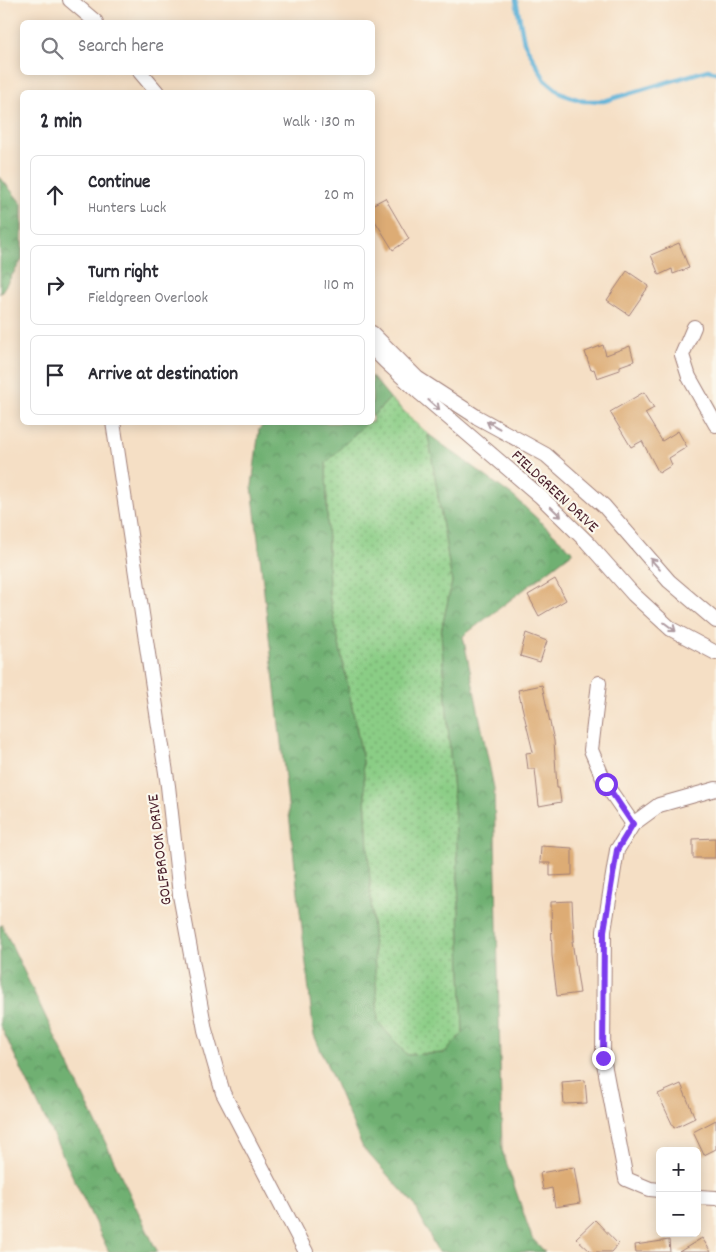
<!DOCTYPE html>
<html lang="en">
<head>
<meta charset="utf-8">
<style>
	:root { --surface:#fff; --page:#f2f2f3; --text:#2b2b33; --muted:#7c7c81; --line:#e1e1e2 }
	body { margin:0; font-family:Dekko,sans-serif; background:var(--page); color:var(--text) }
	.controls { position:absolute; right:15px; bottom:15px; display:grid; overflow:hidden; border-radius:8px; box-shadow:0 2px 12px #0003 }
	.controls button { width:45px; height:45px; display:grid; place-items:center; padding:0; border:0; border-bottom:1px solid var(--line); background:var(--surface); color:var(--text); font:25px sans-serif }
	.stop { position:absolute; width:15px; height:15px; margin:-11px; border:4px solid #7c3aed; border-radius:50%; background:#fff }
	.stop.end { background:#7c3aed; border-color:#fff; box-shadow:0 1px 5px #0008 }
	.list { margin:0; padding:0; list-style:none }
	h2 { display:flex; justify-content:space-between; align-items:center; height:65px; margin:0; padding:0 20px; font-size:21px }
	h2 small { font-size:16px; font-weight:400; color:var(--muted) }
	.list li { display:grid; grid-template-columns:32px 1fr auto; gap:15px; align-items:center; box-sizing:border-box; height:80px; margin:0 10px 10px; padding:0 10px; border:1px solid var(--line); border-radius:8px }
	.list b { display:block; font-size:19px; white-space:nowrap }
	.list p { margin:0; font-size:16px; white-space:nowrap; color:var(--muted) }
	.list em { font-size:16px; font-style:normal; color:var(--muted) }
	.icon { flex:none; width:28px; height:28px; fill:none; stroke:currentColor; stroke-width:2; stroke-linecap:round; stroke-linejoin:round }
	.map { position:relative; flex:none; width:716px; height:1252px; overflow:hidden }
	.search { position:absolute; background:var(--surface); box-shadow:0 2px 12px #0003; left:20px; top:20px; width:355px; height:55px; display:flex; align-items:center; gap:12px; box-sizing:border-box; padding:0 18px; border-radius:8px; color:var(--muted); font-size:19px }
	.panel { position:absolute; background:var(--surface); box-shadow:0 2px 12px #0003; left:20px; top:90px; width:355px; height:335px; border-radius:8px }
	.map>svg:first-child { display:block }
	.grass { fill:url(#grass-dots); stroke:#6a7658 }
	.forest { fill:url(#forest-crowns); stroke:#5c684e }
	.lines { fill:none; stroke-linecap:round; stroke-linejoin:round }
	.stream { stroke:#5bb0d7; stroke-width:4.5 }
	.building { fill:#ddac74 }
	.minor-casing { stroke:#a07f78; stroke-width:16 }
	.minor { stroke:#fff; stroke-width:14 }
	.oneway { stroke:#ae9aa0 }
	.route { stroke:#7c3aed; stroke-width:6 }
	.labels { text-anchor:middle; stroke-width:4.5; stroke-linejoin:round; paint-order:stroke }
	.street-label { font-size:16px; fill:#4a1f2b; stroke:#fbf7ec }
</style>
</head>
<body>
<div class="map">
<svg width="716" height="1252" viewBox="0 0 716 1252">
	<defs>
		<pattern id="grass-dots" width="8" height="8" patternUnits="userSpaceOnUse" patternTransform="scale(1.25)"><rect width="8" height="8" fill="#8acd85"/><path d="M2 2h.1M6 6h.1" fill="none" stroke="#73a66d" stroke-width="1.8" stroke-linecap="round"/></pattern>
		<pattern id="forest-crowns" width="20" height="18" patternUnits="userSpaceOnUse" patternTransform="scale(1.25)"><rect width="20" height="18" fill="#6fb072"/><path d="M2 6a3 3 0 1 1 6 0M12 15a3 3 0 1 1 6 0" fill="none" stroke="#5d8f5e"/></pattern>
	</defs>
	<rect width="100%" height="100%" fill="#fbf7ec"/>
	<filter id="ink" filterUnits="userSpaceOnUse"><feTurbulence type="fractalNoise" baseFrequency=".02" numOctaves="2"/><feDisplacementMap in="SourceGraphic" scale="10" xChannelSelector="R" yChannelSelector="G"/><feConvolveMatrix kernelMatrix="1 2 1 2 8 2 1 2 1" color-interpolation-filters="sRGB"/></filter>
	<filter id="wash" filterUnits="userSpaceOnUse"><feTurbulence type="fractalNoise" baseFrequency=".0096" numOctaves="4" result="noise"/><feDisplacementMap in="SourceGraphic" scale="20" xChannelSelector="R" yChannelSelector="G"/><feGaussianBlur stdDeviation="1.12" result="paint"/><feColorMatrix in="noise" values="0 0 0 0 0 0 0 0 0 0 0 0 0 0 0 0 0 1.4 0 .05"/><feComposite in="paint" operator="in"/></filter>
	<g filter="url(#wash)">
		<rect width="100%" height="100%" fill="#f5dfc5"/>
		<!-- grass -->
		<path class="grass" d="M390 398 428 434 452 582 441 632 457 846 463 1033 446 1053 407 1055 378 1022 363 761 329 595 326 463 366 423 372 422 373 416Z"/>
		<!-- forest -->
		<g class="forest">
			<path d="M0 177 22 204V260L0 294Z"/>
			<path d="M372 376 390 398 373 416H372Z"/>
			<path d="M266 423H366L326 463 329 595 363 761 378 1022 407 1055 445 1053 463 1033 457 846 441 632 452 582 428 434 514 497 573 552 463 636 494 788 502 1150 532 1238 545 1252H438L413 1203 363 1148 314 1035 252 486 259 429Z"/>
			<path d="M2 925 155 1247 158 1252H109L0 1025V926Z"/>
		</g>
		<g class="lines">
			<!-- stream -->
			<path class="stream" d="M516 0 524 42 545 80 562 94 583 101H604L708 70 716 72"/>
		</g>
		<g id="blocks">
			<!-- building -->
			<g class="building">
				<path d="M385 198 409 239 393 250 372 216V205Z"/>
				<path d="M679 243 689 268 673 274 672 269 659 275 651 255Z"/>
				<path d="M627 271 649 286 629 315 607 300Z"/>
				<path d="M603 345 606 355 630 346 634 361 620 366V370L597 378 594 369 591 370 585 352Z"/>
				<path d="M644 392 654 408 645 413 662 441 678 431 687 447 669 458 672 465 659 473 642 441 631 447 610 412Z"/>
				<path d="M555 579 566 600 539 616 528 595Z"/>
				<path d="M526 633 547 641 540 662 520 656Z"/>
				<path d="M542 685 554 741 557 788H559L561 802 539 806 535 769H528L526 753 533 752 518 690Z"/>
				<path d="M715 838V858H693V839Z"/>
				<path d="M541 846 572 848V875L550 876V863H540Z"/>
				<path d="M572 901 574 941H572L580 993 557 996 552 956 551 902Z"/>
				<path d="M585 1080 587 1103 564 1104 562 1082Z"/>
				<path d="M681 1084 695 1118 674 1128 658 1094Z"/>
				<path d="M716 1120V1149L704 1155 693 1132Z"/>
				<path d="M574 1167 580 1203 555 1207 552 1188 543 1190 540 1173Z"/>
				<path d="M595 1220 618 1244 611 1252H591L576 1238Z"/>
				<path d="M702 1238 711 1252H679Z"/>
				<path d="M669 1240 670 1252H636L635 1245Z"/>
			</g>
		</g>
	</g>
	<g filter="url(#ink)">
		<use href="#blocks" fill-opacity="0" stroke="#a07f78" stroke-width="1"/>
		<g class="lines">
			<defs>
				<g id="minor">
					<path d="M70 0 96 22"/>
					<path d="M140 72 157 92"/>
					<path d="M694 327 682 355 689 377 716 425"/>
					<path d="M372 333 417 378 477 417 546 455 604 506 669 581 716 621"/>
					<path d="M372 348 385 361 421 394 541 497 587 542 633 594 671 629 716 653"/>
					<path d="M113 422 168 786 180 895 205 1030 223 1093 306 1252"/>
					<path d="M599 683 591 750 606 785 633 824"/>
					<path d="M660 1190 650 1189 626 1179 603 1058 604 931 617 850 633 824 659 805 716 789"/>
					<path d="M697 1197 716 1198"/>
				</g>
			</defs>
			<!-- minor casing -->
			<use href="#minor" class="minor-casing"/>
			<!-- minor -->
			<use href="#minor" class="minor"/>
		</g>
		<!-- one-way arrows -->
		<defs><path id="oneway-shaft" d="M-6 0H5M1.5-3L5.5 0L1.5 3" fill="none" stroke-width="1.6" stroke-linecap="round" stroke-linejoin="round" transform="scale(1.25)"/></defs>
		<g class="oneway">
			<use href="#oneway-shaft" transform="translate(434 405) rotate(41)"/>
			<use href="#oneway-shaft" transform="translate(493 425) rotate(-151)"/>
			<use href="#oneway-shaft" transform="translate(556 512) rotate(44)"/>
			<use href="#oneway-shaft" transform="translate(655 564) rotate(-131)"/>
			<use href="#oneway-shaft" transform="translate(670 627) rotate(37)"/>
		</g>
	</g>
	<g class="lines" filter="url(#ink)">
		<!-- route -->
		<path class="route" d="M603 1058 604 931 617 850 633 824 606 784"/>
	</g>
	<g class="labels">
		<!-- street labels -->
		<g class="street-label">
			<text transform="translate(556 490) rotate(43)" y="6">FIELDGREEN DRIVE</text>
			<text transform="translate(158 850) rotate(-97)" y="6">GOLFBROOK DRIVE</text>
		</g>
	</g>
</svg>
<div class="controls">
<button>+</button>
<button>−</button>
</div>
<div class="stop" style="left:606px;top:784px"></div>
<div class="stop end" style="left:603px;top:1058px"></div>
<div class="search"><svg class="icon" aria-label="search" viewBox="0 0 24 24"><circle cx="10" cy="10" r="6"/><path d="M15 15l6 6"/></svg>Search here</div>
<section class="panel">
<h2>2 min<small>Walk · 130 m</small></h2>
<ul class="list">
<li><svg class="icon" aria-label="ahead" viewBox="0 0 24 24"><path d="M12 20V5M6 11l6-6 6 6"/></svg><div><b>Continue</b><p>Hunters Luck</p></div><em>20 m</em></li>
<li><svg class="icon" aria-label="right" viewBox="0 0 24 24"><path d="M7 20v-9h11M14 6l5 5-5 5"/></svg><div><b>Turn right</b><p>Fieldgreen Overlook</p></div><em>110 m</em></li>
<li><svg class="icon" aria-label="arrive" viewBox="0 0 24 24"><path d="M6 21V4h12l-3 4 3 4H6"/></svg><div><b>Arrive at destination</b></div></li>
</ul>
</section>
</div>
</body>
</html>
